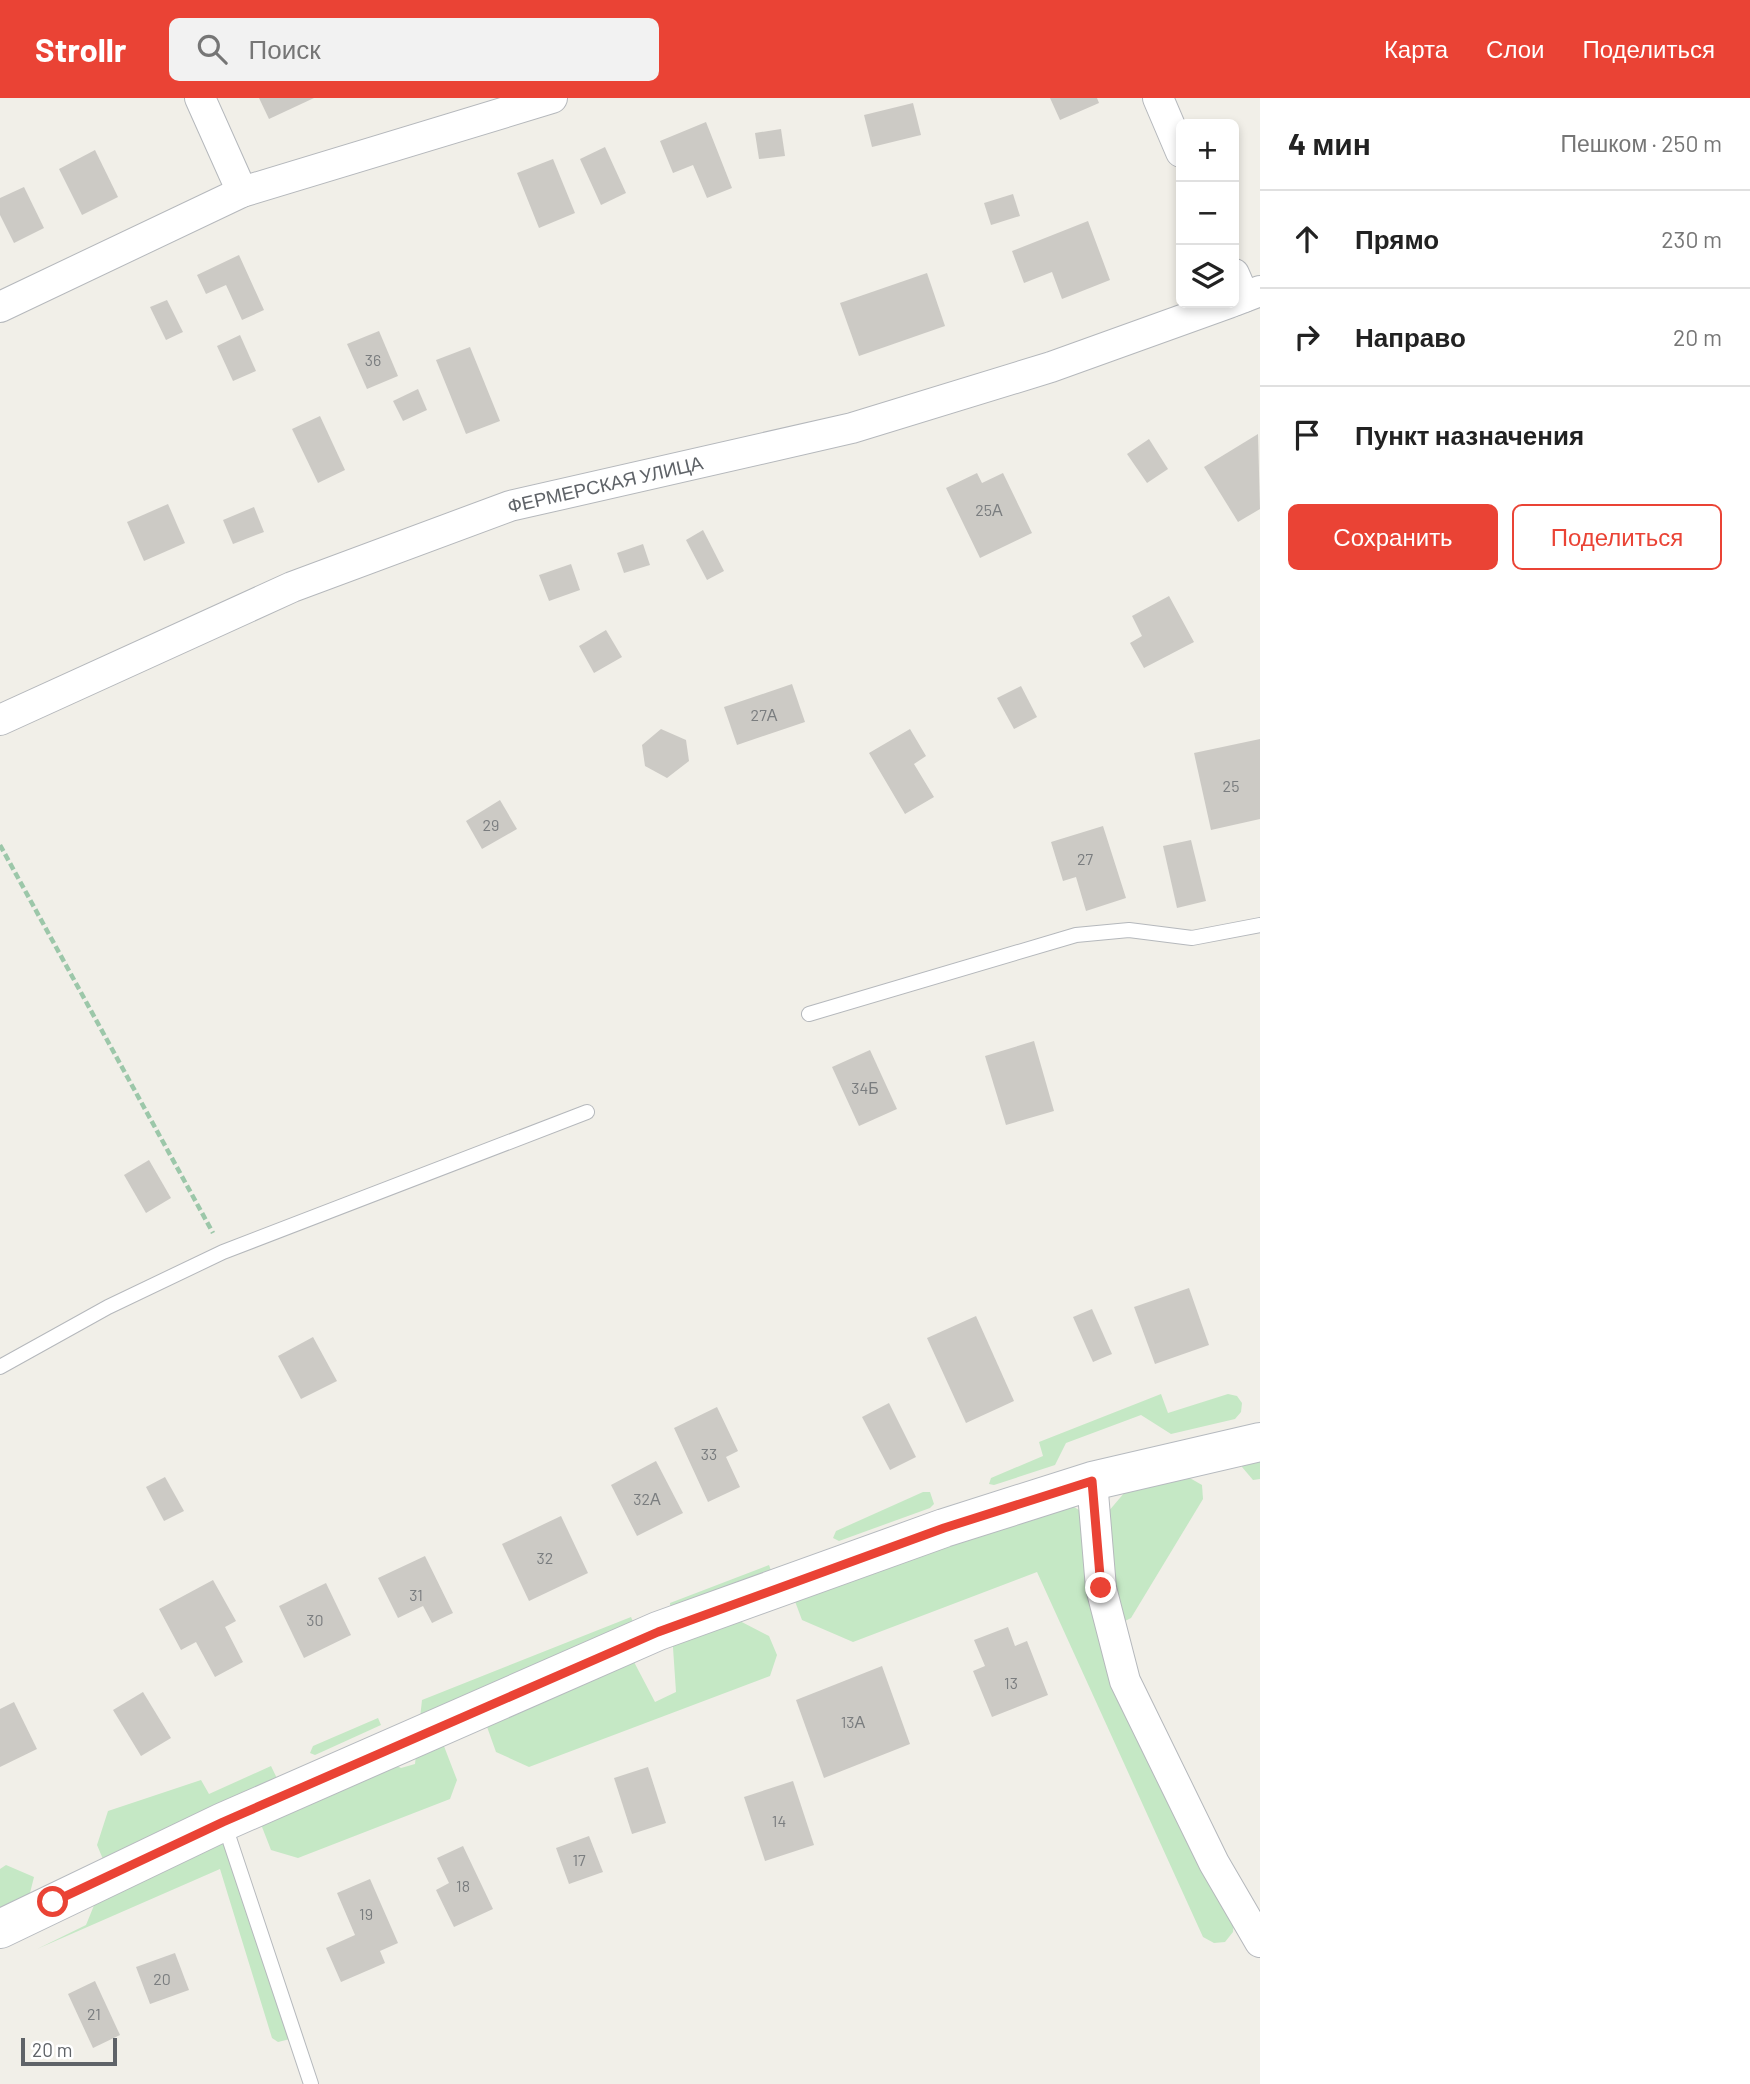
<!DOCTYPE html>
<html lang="ru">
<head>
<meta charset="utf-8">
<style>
	:root { --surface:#fff; --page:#f2f2f2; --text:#222; --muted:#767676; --line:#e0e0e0; --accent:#ea4335 }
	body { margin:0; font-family:Barlow,sans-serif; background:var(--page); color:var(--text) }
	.controls { position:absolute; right:21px; top:21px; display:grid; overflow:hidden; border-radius:10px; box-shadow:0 4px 10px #0003 }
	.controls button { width:63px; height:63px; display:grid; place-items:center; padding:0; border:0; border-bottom:2px solid var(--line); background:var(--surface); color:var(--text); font:35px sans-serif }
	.scale { position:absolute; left:21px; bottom:18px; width:96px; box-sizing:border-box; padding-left:7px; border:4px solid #5f6368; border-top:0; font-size:19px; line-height:24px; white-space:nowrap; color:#5f6368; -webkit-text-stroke:5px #fff; paint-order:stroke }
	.stop { position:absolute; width:21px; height:21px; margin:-16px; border:5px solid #ea4335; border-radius:50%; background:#fff }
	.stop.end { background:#ea4335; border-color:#fff; box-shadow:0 2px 7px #0008 }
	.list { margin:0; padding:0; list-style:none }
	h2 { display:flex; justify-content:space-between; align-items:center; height:91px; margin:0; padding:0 28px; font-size:30px }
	h2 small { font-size:23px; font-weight:400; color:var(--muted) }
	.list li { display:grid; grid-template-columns:46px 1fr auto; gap:21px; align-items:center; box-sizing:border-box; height:98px; padding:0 28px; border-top:2px solid var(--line) }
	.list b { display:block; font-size:26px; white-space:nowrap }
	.list em { font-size:23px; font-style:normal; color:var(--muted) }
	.actions { display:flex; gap:14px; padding:21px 28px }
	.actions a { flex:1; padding:16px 0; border:2px solid var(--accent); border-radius:10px; text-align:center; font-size:24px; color:var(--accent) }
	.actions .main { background:var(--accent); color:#fff }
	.icon { flex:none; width:38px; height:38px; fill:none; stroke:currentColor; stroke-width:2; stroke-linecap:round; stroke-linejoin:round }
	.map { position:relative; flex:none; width:1260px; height:1986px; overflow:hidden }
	header { display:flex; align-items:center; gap:42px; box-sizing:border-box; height:98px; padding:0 35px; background:var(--accent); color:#fff }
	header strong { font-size:33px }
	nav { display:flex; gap:38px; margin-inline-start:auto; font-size:24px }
	.search { width:490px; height:63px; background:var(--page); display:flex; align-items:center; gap:18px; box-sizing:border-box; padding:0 24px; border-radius:10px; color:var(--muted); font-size:26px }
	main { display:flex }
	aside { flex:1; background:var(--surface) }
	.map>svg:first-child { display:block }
	.green { fill:#c5e8c5 }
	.building { fill:#cccac5 }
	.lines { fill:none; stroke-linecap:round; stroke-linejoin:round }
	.lane-casing { stroke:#b5b8bc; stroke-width:16 }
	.street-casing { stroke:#b5b8bc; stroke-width:32 }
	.secondary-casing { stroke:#b6babf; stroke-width:40 }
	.path { stroke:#9cc7a9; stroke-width:4.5; stroke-dasharray:7 3.5; stroke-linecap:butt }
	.lane { stroke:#fff; stroke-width:14 }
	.street { stroke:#fff; stroke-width:30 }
	.secondary { stroke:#fff; stroke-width:38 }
	.route { stroke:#ea4335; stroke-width:9 }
	.labels { text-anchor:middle; stroke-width:6; stroke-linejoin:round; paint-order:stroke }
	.number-label { font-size:16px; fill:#7a7d7f }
	.street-label { font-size:19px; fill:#5f6368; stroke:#fff }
</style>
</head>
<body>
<header>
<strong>Strollr</strong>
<div class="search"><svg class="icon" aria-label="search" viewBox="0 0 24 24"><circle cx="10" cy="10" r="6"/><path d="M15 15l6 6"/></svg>Поиск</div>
<nav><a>Карта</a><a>Слои</a><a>Поделиться</a></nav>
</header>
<main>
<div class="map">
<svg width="1260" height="1986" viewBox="0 0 1260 1986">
	<rect width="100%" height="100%" fill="#f1efe8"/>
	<!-- green -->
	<g class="green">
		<path d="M1161 1296 1168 1315 1228 1296 1237 1298 1242 1305 1241 1314 1235 1321 1171 1336 1141 1317 1066 1345 1055 1367 994 1387 989 1386 991 1380 1043 1358 1039 1344Z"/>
		<path d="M1260 1354V1381L1253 1382 1242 1369 1243 1361Z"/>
		<path d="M1188 1379 1202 1387 1203 1401 1131 1520 1123 1524 1118 1518 1108 1414 1125 1394Z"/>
		<path d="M923 1394H930L934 1406 930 1410 839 1443 833 1440 836 1433Z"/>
		<path d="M1069 1406 1084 1415 1095 1489 1234 1822 1233 1834 1225 1844 1214 1845 1203 1839 1037 1474 853 1544 802 1522 793 1498Z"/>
		<path d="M769 1467 773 1478 734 1520 769 1538 777 1557 770 1578 529 1669 496 1654 486 1626 442 1643 457 1682 450 1701 298 1760 271 1752 255 1711 229 1718 290 1941 278 1944 272 1940 220 1771 37 1851 86 1827 108 1773 97 1747 108 1713 201 1682 209 1696 271 1668 289 1705 387 1663 401 1670 415 1666 422 1602 631 1519 639 1538 633 1562 655 1604 676 1594 670 1505Z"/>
		<path d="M378 1620 381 1627 315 1657 310 1655 313 1648Z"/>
		<path d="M6 1767 34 1779 27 1807 0 1821V1771Z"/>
	</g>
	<!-- building -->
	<g class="building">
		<path d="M259 0H314L269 21Z"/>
		<path d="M1050 0H1097L1099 5 1060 22Z"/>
		<path d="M913 5 921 37 872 49 864 17Z"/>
		<path d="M706 24 732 90 707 100 693 67 673 75 660 43Z"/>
		<path d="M781 31 785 58 759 61 755 35Z"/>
		<path d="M605 49 626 95 601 107 580 61Z"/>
		<path d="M95 52 118 99 82 117 59 71Z"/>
		<path d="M553 61 575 115 539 130 517 75Z"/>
		<path d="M24 89 44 130 14 145 0 117V100Z"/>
		<path d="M1013 96 1020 118 991 127 984 105Z"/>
		<path d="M1088 123 1110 182 1062 201 1052 174 1024 185 1012 153Z"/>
		<path d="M239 157 264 212 242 222 226 187 206 196 197 177Z"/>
		<path d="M927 175 945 228 859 258 840 205Z"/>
		<path d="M167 202 183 234 166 242 150 209Z"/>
		<path d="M379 233 398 278 367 291 347 246Z"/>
		<path d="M240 237 256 273 233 283 217 248Z"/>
		<path d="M470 249 500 323 466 336 436 262Z"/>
		<path d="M418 291 427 312 403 323 393 303Z"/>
		<path d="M320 318 345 372 318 385 292 331Z"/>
		<path d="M1258 336 1260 411 1238 424 1204 369Z"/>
		<path d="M1149 341 1168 371 1147 385 1127 356Z"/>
		<path d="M977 375 982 385 1003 375 1032 435 980 460 946 390Z"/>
		<path d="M168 406 185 445 144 463 127 424Z"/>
		<path d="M254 409 264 434 233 446 223 422Z"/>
		<path d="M703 432 724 473 707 482 686 442Z"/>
		<path d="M643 446 650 467 624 475 617 455Z"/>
		<path d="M571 466 580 492 549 503 539 477Z"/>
		<path d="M1169 498 1194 544 1144 570 1130 545 1142 538 1132 518Z"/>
		<path d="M606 532 622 559 594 575 579 548Z"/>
		<path d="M792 586 805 624 737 647 724 609Z"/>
		<path d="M1021 588 1037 619 1014 631 997 600Z"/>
		<path d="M661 631 686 642 689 663 667 680 645 668 642 647Z"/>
		<path d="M910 631 926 658 914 666 934 699 905 716 869 655Z"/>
		<path d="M1260 641V721L1211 732 1194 655Z"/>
		<path d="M500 702 517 731 482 751 466 723Z"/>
		<path d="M1103 728 1126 800 1086 813 1076 779 1063 783 1051 744Z"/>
		<path d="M1191 742 1206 803 1177 810 1163 748Z"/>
		<path d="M1034 943 1054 1013 1006 1027 985 958Z"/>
		<path d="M870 952 897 1011 859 1028 832 969Z"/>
		<path d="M149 1062 171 1100 146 1115 124 1077Z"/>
		<path d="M1189 1190 1209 1247 1155 1266 1134 1209Z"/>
		<path d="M1092 1211 1112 1256 1093 1264 1073 1219Z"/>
		<path d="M976 1218 1014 1303 966 1325 927 1240Z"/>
		<path d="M313 1239 337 1283 301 1301 278 1258Z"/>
		<path d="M889 1305 916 1359 890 1372 862 1319Z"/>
		<path d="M717 1309 738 1353 726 1359 740 1389 708 1404 674 1330Z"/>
		<path d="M656 1363 683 1415 637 1438 611 1387Z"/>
		<path d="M165 1379 184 1413 164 1423 146 1389Z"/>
		<path d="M561 1418 588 1475 529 1503 502 1446Z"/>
		<path d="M425 1458 453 1515 432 1525 423 1508 398 1520 378 1480Z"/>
		<path d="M213 1482 236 1523 225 1529 243 1564 215 1579 196 1544 181 1552 159 1511Z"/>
		<path d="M326 1485 351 1537 304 1560 279 1508Z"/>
		<path d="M1008 1529 1015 1548 1027 1543 1048 1597 992 1619 973 1573 985 1568 974 1542Z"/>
		<path d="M882 1568 910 1646 824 1680 796 1602Z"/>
		<path d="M143 1594 171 1640 141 1658 113 1612Z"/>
		<path d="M14 1604 37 1651 0 1669V1611Z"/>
		<path d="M648 1669 666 1725 632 1736 614 1680Z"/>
		<path d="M793 1683 814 1747 765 1763 744 1699Z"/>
		<path d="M589 1738 603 1774 569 1786 556 1750Z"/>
		<path d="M463 1748 493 1811 454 1829 436 1792 449 1785 437 1760Z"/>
		<path d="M370 1781 398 1845 380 1853 385 1865 341 1884 326 1850 355 1837 337 1795Z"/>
		<path d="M175 1855 189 1892 150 1906 136 1869Z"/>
		<path d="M95 1883 120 1937 93 1950 68 1896Z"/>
	</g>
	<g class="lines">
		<defs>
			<g id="lane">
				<path d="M809 916 1076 837 1129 832 1192 840 1260 827"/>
				<path d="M0 1269 108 1209 223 1154 587 1014"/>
				<path d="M224 1725 311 1986"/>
			</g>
			<g id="street">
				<path d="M200 0 242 94"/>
				<path d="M1158 0 1181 54"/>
				<path d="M1234 176 1244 199"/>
				<path d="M1234 203 1260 193"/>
				<path d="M0 209 242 94 552 0"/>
				<path id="s1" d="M0 622 292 489 510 408 852 330 1051 269 1229 205"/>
				<path d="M1092 1383 1101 1490 1125 1583 1214 1765 1260 1844"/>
			</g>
			<path id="secondary" d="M0 1831 223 1724 658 1533 944 1430 1092 1383 1260 1344"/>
		</defs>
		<!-- lane casing -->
		<use href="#lane" class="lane-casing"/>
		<!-- street casing -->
		<use href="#street" class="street-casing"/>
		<!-- secondary casing -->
		<use href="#secondary" class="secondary-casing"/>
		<!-- path -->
		<path class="path" d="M0 747 213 1135"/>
		<!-- lane -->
		<use href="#lane" class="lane"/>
		<!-- street -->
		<use href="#street" class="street"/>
		<!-- secondary -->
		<use href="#secondary" class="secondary"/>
	</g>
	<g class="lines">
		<!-- route -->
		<path class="route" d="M53 1804 223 1724 658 1534 944 1430 1092 1383 1101 1490"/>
	</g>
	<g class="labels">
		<!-- number labels -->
		<g class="number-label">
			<text x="373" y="268">36</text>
			<text x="989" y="418">25А</text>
			<text x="764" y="623">27А</text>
			<text x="1231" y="694">25</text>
			<text x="491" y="733">29</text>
			<text x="1085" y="767">27</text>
			<text x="865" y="996">34Б</text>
			<text x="709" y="1362">33</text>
			<text x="647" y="1407">32А</text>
			<text x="545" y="1466">32</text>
			<text x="416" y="1503">31</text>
			<text x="315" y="1528">30</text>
			<text x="1011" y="1591">13</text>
			<text x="853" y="1630">13А</text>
			<text x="779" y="1729">14</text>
			<text x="579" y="1768">17</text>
			<text x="463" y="1794">18</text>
			<text x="366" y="1822">19</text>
			<text x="162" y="1887">20</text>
			<text x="94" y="1922">21</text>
		</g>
		<!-- street labels -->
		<g class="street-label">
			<text dy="7" stroke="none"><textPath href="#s1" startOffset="651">ФЕРМЕРСКАЯ УЛИЦА</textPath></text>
		</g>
	</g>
</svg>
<div class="controls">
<button>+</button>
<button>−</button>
<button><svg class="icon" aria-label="layers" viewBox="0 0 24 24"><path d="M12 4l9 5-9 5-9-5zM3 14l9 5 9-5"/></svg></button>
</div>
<div class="scale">20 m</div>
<div class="stop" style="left:53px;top:1804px"></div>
<div class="stop end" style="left:1101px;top:1490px"></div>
</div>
<aside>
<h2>4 мин<small>Пешком · 250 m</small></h2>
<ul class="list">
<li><svg class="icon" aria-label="ahead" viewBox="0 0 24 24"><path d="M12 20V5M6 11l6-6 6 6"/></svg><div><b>Прямо</b></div><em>230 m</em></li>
<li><svg class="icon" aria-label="right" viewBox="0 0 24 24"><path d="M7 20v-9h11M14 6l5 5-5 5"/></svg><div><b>Направо</b></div><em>20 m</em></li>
<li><svg class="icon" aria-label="arrive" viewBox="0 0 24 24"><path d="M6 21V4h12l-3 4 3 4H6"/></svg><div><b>Пункт назначения</b></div></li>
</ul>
<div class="actions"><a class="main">Сохранить</a><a>Поделиться</a></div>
</aside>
</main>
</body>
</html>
